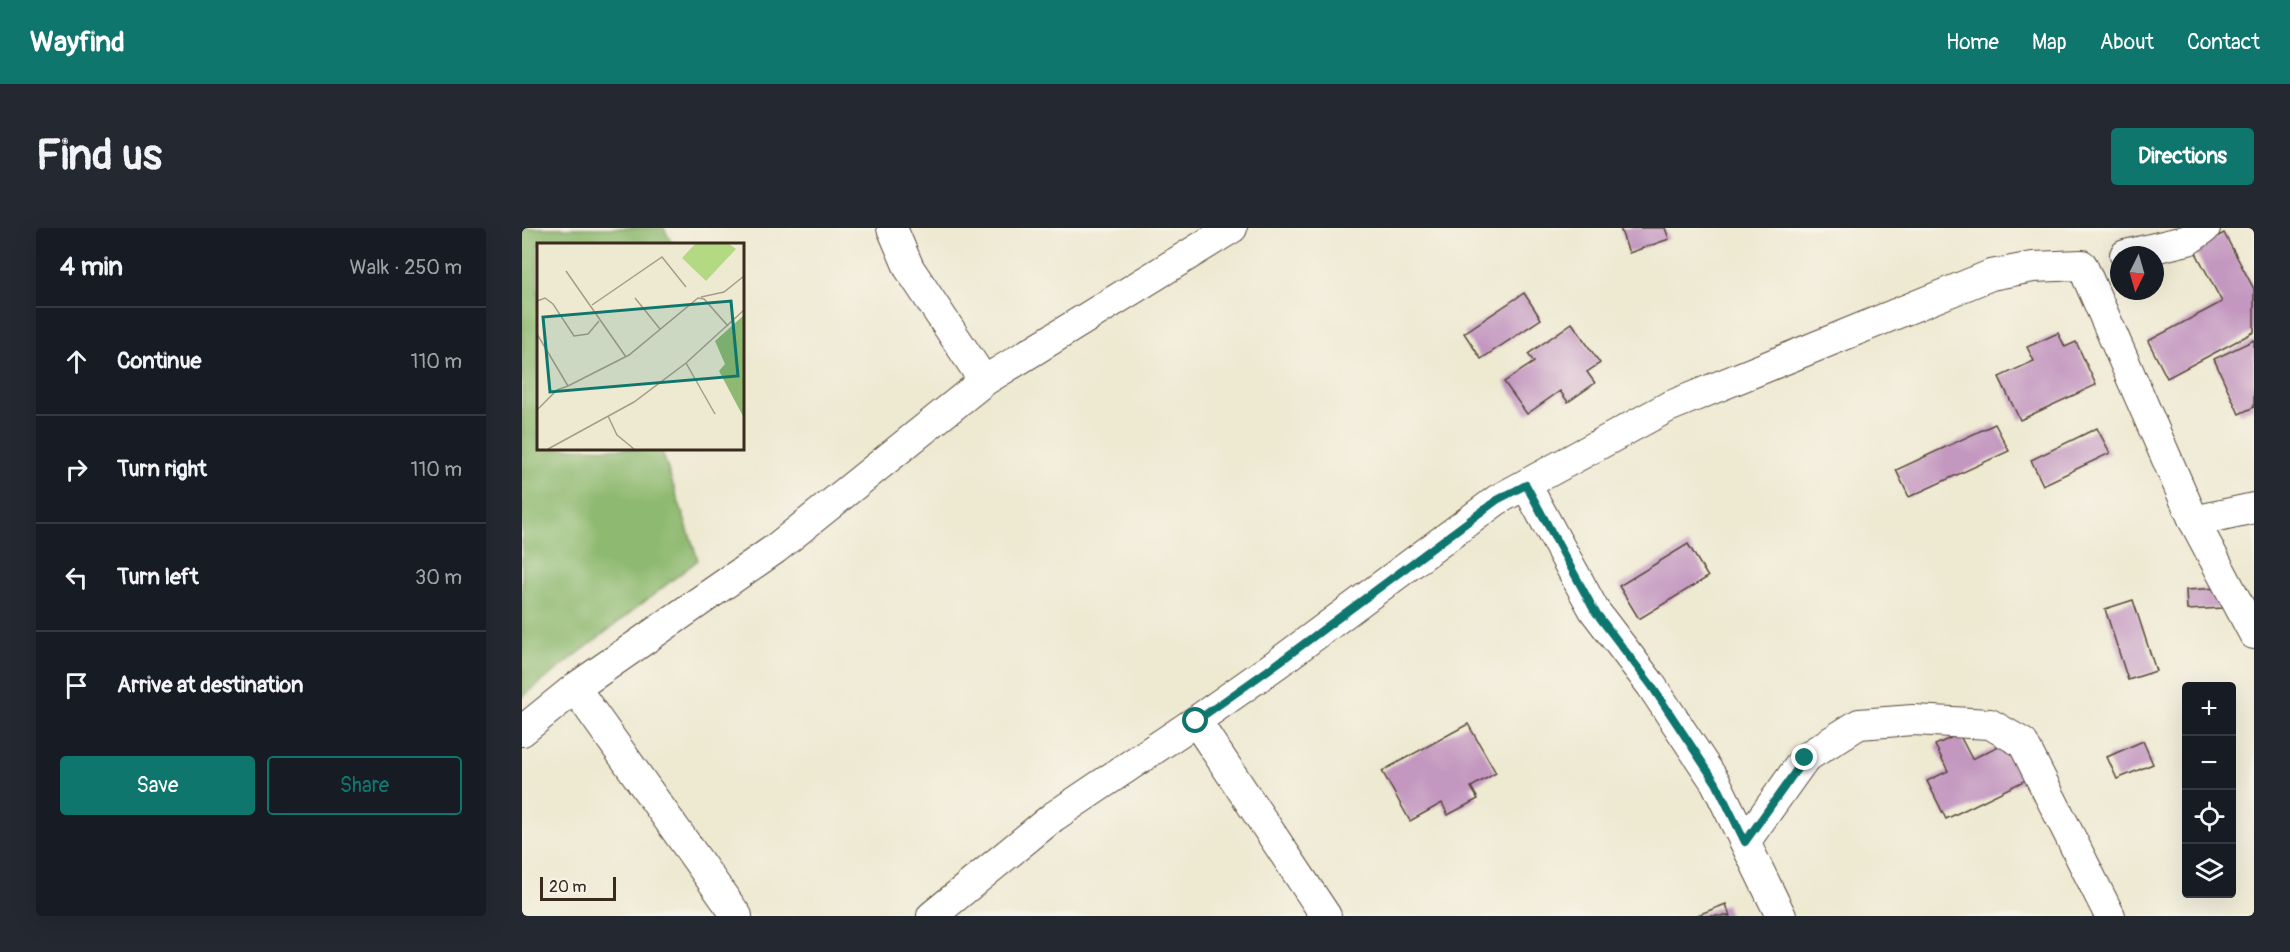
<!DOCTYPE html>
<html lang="en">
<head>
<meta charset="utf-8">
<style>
	:root { --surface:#171b24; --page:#242831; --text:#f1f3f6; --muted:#9ea1a6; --line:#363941; --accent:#0f766e }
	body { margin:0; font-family:Pangolin,sans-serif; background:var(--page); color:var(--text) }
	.controls { position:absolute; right:18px; bottom:18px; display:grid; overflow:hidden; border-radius:6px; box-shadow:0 6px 24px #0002 }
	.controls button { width:54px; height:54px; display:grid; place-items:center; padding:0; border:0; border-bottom:2px solid var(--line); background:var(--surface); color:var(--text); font:30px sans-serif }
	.compass { position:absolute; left:1588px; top:18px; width:54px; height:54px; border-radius:50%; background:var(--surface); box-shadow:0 6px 24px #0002; rotate:185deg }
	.scale { position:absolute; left:18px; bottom:15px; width:76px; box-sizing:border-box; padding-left:6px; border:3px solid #3b2a1e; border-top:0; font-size:16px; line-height:21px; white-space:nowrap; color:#3b2a1e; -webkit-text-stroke:4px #f7f3e8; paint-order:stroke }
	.stop { position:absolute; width:18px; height:18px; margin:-14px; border:4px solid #0f766e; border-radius:50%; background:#fff }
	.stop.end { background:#0f766e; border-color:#fff; box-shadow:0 2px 6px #0008 }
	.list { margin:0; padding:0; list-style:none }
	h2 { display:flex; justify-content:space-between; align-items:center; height:78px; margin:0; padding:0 24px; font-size:26px }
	h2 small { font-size:20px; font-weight:400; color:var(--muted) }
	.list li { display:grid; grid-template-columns:39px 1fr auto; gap:18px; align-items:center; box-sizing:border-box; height:108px; padding:0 24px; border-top:2px solid var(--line) }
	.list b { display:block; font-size:22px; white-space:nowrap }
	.list em { font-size:20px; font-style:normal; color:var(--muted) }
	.actions { display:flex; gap:12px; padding:18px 24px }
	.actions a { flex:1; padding:14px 0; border:2px solid var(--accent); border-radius:6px; text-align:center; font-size:21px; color:var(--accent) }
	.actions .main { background:var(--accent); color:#fff }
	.icon { flex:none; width:33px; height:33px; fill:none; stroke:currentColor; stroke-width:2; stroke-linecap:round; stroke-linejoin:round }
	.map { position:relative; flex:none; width:1732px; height:688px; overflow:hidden; border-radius:6px }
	header { display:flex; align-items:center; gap:36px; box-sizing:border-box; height:84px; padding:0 30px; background:var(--accent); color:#fff }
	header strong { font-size:28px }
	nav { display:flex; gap:33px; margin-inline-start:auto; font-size:21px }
	.intro { display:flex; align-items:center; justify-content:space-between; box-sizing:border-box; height:144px; padding:0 36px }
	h1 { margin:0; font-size:42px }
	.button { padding:15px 27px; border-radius:6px; background:var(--accent); color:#fff; font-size:21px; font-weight:700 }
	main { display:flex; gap:36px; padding:0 36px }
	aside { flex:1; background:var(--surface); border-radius:6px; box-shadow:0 6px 24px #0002 }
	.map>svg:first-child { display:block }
	.forest { fill:#8eb970; stroke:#647247; stroke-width:1.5 }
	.building { fill:#c397c0 }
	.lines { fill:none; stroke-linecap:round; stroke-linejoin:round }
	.minor-casing { stroke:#564739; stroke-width:32 }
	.minor { stroke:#fff; stroke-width:30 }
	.route { stroke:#0f766e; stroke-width:8 }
	.inset-road { fill:none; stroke:#a69d89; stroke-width:1.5 }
	.view { fill:#0f766e; fill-opacity:0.15; stroke:#0f766e; stroke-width:3 }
	.inset-edge { fill:none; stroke:#3b2a1e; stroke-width:3 }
</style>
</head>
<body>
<header>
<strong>Wayfind</strong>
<nav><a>Home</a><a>Map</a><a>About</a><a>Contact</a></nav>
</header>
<div class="intro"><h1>Find us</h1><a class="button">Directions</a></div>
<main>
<aside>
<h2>4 min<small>Walk · 250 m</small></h2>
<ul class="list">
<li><svg class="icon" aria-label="ahead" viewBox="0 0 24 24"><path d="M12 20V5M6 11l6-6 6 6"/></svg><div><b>Continue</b></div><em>110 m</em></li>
<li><svg class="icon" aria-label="right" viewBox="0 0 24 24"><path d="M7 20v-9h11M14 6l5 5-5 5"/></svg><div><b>Turn right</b></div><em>110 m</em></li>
<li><svg class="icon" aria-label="left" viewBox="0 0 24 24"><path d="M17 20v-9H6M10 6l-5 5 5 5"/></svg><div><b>Turn left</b></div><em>30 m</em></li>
<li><svg class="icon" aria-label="arrive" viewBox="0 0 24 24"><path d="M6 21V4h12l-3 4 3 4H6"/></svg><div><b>Arrive at destination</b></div></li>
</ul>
<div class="actions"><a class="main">Save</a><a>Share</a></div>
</aside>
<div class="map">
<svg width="1732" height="688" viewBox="0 0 1732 688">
	<rect width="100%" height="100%" fill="#f7f3e8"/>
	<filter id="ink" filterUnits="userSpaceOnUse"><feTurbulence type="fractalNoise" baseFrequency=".0167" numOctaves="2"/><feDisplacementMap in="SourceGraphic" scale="12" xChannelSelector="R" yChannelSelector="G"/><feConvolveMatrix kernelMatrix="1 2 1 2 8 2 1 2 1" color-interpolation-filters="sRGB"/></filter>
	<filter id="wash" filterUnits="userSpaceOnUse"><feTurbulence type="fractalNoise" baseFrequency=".008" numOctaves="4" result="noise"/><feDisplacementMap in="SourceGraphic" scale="24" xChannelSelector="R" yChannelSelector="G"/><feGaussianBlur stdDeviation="1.35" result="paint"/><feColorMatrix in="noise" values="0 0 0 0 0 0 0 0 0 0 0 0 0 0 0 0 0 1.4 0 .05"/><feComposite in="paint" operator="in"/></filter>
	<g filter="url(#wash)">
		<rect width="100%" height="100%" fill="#eee9d1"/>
		<!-- forest -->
		<path class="forest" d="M0 0H142L150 16H16V220L139 221 176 332 0 469Z"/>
		<g id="blocks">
			<!-- building -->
			<g class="building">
				<path d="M1098 0H1143L1147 11 1107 25Z"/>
				<path d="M1702 5 1732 61V104L1645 150 1626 113 1700 74 1672 21Z"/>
				<path d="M1002 65 1019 91 959 131 942 105Z"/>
				<path d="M1050 95 1078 135 1065 144 1073 155 1046 174 1038 163 1005 186 982 154 1012 134 1006 126Z"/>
				<path d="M1536 105 1543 119 1554 114 1574 157 1498 192 1477 149 1512 133 1505 119Z"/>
				<path d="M1732 112V179L1717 186 1692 131Z"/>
				<path d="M1473 196 1487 223 1387 269 1374 242Z"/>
				<path d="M1575 200 1588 225 1521 257 1509 232Z"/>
				<path d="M1166 316 1186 349 1117 391 1097 358Z"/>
				<path d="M1700 360 1701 380 1665 382 1664 362Z"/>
				<path d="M1611 372 1634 443 1606 452 1583 381Z"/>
				<path d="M946 496 974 545 949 559 956 571 926 587 920 575 888 593 860 543Z"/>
				<path d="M1437 506 1450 531 1487 513 1506 551 1424 591 1405 553 1426 543 1413 517Z"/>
				<path d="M1621 513 1631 536 1595 551 1585 529Z"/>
				<path d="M1204 676 1208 688H1173Z"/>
			</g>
		</g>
	</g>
	<g filter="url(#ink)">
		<use href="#blocks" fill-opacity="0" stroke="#564739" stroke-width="1.5"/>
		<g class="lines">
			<defs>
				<g id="minor">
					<path d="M370 0 387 40 462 153"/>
					<path d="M1603 27 1666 12 1683 0"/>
					<path d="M1004 257 1072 382 1129 457 1194 555 1259 688"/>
					<path d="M1672 293 1732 280"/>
					<path d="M53 460 215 688"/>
					<path d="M674 493 804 688"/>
					<path d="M0 503 53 460 253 321 462 153 710 0"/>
					<path d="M1223 614 1283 530 1337 496 1391 492 1468 496 1501 515 1588 688"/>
					<path d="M410 688 531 589 674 493 756 435 975 272 1146 179 1469 47 1511 39 1560 37 1672 293 1732 406"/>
				</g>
			</defs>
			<!-- minor casing -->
			<use href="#minor" class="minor-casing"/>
			<!-- minor -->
			<use href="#minor" class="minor"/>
		</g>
	</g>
	<g class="lines" filter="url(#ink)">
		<!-- route -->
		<path class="route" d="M674 493 756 435 975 272 1004 257 1072 382 1129 457 1194 555 1223 614 1283 530"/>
	</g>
	<!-- overview -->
	<g transform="translate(15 15)">
		<rect width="207" height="207" fill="#eee9d1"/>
		<path d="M158 1H192L199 6 169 38 145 15Z" fill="#b3d982"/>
		<path d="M207 72V175L182 128 188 121 178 98Z" fill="#8eb970"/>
		<path class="inset-road" d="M29 28 89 114M164 54 187 49 207 33M98 55 123 86M0 58 8 55 16 61 37 93 51 91 62 78M55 62 125 14 149 44M0 91 31 143 92 112 161 55 167 56 191 83M149 120 178 171M0 167 20 147 31 143M71 173 80 192 97 206M11 206 97 159 149 120 207 67"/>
		<path class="view" d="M194 58 201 133 13 149 6 74Z"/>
		<rect width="207" height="207" class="inset-edge"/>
	</g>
</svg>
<div class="controls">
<button>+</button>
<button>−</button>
<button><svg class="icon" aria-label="locate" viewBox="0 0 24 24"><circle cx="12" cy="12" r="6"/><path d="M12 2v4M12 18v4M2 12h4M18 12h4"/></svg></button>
<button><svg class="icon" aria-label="layers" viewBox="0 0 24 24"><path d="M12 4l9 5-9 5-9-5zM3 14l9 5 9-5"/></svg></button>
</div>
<svg class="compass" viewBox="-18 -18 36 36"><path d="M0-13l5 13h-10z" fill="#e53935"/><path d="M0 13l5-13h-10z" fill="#9ea1a6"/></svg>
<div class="scale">20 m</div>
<div class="stop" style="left:674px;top:493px"></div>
<div class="stop end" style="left:1283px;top:530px"></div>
</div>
</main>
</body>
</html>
